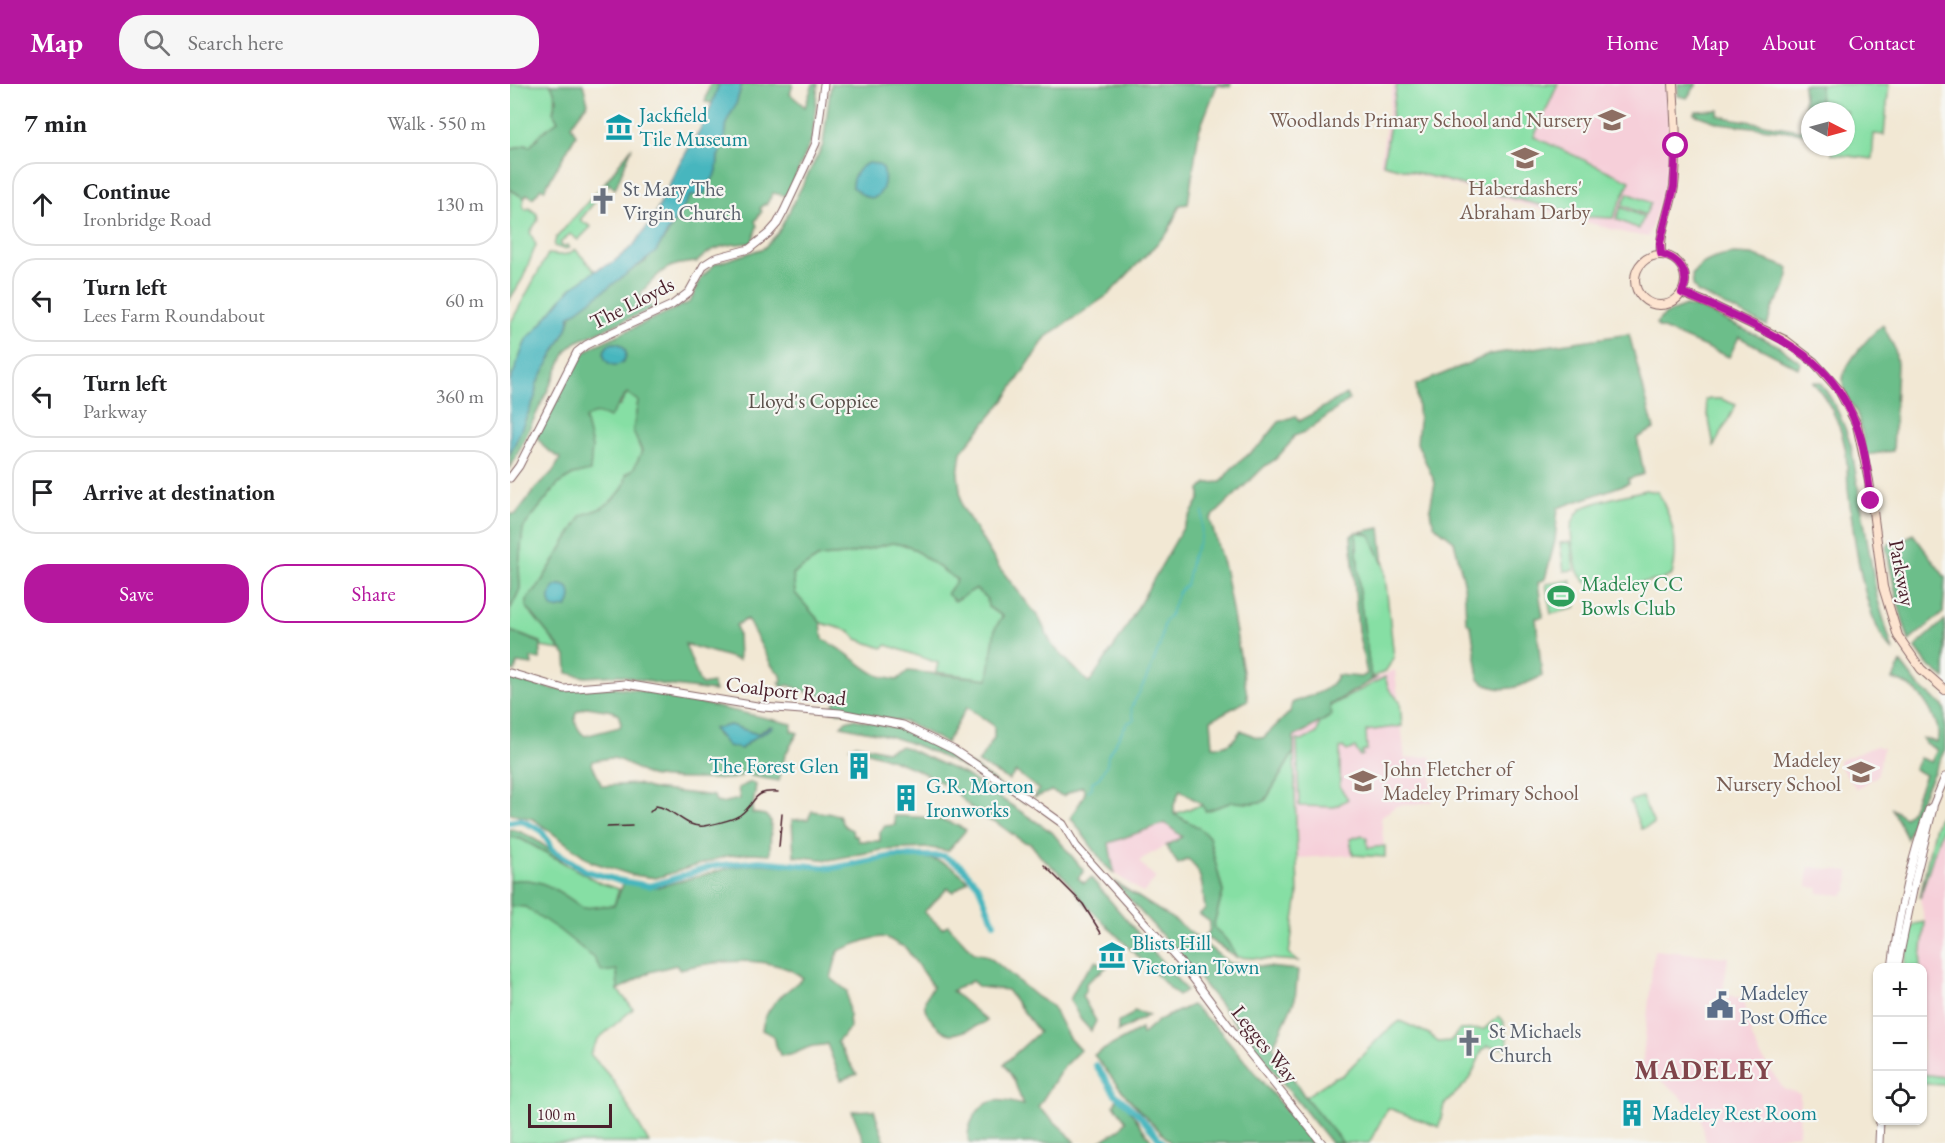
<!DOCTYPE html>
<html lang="en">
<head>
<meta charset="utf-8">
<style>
	:root { --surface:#fff; --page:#f6f6f6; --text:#202124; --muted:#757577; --line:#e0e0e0; --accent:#b5179e }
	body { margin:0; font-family:"EB Garamond",serif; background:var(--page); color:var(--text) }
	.controls { position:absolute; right:18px; bottom:18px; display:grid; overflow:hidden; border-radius:12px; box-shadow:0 2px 4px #0004 }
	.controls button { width:54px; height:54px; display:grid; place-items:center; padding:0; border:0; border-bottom:2px solid var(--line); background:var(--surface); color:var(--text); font:30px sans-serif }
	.compass { position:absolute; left:1291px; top:18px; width:54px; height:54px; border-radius:50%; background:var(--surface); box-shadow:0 2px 4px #0004; rotate:96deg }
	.scale { position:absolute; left:18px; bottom:15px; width:84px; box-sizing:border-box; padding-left:6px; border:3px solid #4a1f2b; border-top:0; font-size:16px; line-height:21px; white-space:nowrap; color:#4a1f2b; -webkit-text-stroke:4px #f6f6f2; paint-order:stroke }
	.stop { position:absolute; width:18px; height:18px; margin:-14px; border:4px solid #b5179e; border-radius:50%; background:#fff }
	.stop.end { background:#b5179e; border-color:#fff; box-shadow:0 2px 6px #0008 }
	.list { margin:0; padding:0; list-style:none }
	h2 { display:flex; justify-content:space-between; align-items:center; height:78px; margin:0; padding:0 24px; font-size:26px }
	h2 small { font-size:20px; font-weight:400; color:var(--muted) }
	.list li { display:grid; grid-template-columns:39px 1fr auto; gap:18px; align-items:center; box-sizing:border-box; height:84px; margin:0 12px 12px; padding:0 12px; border:2px solid var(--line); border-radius:24px }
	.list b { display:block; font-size:22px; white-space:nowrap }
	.list p { margin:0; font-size:20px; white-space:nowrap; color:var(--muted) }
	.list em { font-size:20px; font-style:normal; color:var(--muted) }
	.actions { display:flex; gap:12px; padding:18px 24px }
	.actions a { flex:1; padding:14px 0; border:2px solid var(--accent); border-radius:24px; text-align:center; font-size:21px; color:var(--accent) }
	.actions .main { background:var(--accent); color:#fff }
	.icon { flex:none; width:33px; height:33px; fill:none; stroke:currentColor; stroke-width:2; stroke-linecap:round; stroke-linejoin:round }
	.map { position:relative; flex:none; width:1435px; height:1059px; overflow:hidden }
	header { display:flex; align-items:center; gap:36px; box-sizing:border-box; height:84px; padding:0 30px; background:var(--accent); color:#fff }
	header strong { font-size:28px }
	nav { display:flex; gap:33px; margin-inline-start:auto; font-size:21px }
	.search { width:420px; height:54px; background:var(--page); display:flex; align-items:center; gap:15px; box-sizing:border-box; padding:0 21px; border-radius:24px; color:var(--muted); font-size:22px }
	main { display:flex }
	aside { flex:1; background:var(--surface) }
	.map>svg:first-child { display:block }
	.built { fill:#f6cfd9 }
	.green { fill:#86dfa4; stroke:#687f68; stroke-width:1.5 }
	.forest { fill:#6cbe8a; stroke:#5b6e5a; stroke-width:1.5; fill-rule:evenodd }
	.water { fill:#46b6be; stroke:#486a74; stroke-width:1.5 }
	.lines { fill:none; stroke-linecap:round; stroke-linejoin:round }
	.stream { stroke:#46b6be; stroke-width:1.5 }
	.canal { stroke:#46b6be; stroke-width:6 }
	.tertiary-casing { stroke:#856566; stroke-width:9 }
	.secondary-casing { stroke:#856566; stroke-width:10 }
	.tertiary { stroke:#fff; stroke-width:7 }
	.secondary { stroke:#fde4d0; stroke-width:8 }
	.rail { stroke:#4a1f2b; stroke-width:1.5 }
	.route { stroke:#b5179e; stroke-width:8 }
	.labels { text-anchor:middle; stroke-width:4.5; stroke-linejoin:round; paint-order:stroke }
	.culture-label { font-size:21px; fill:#0d838f; stroke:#f6f6f2; text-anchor:start }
	.education-label { font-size:21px; fill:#785e54; stroke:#f6f6f2; text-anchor:end }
	.worship-label { font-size:21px; fill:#5b616d; stroke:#f6f6f2; text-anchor:start }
	.street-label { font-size:21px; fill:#4a1f2b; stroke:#f6f6f2 }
	.park-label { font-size:21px; fill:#594f49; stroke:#f6f6f2 }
	.leisure-label { font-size:21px; fill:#27864d; stroke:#f6f6f2; text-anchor:start }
	.service-label { font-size:21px; fill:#4e5e75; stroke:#f6f6f2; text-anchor:start }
	.district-label { font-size:27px; font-weight:bold; letter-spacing:1.5px; fill:#80454b; stroke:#f6f6f2 }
</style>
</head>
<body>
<header>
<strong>Map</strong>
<div class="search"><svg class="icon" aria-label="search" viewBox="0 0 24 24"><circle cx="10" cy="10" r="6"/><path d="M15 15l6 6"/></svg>Search here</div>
<nav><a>Home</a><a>Map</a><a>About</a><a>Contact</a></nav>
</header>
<main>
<aside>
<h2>7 min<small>Walk · 550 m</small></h2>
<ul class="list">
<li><svg class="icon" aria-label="ahead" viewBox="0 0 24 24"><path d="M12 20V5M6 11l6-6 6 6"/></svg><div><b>Continue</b><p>Ironbridge Road</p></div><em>130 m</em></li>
<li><svg class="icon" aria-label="left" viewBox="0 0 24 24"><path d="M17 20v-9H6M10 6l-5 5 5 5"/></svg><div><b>Turn left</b><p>Lees Farm Roundabout</p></div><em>60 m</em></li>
<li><svg class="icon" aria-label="left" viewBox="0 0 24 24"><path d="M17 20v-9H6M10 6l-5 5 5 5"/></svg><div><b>Turn left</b><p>Parkway</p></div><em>360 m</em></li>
<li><svg class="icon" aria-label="arrive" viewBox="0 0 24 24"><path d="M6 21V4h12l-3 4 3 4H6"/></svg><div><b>Arrive at destination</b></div></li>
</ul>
<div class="actions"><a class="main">Save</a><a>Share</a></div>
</aside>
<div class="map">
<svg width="1435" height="1059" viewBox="0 0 1435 1059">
	<rect width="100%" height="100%" fill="#f6f6f2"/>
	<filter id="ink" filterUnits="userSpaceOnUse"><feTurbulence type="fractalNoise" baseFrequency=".0167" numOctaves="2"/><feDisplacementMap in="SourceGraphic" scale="12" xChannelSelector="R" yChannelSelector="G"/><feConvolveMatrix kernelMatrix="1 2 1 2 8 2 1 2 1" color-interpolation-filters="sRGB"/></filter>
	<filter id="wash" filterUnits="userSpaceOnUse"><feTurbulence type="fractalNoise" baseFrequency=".008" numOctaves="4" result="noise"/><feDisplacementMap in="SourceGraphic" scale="24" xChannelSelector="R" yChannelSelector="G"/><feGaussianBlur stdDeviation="1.35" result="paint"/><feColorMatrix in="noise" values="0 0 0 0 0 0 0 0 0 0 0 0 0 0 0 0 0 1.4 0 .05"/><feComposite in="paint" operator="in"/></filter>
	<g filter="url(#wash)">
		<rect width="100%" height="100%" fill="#f2e8d4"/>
		<!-- built -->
		<g class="built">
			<path d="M883 0H1158L1159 69 1153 110 1138 153 1115 149 870 80Z"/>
			<path d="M885 586 895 675 921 672 922 718 886 722 871 733 875 773 843 771 788 774 784 653 821 632 820 622 858 601 866 594Z"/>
			<path d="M1366 662 1373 664 1367 692 1347 705 1330 683 1329 677Z"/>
			<path d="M1435 734V993L1413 990 1412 884H1410L1415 838 1410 814Z"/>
			<path d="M655 739 672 753 633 774 629 778 646 794 633 809 604 789 599 759Z"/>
			<path d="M1299 783 1339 787 1338 806 1332 811 1308 809 1309 804 1297 803Z"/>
			<path d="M1144 866 1218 873 1213 909 1234 916 1241 951 1249 969 1273 1004 1290 1010 1289 1050 1243 1057V1059H1196L1191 1034 1164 1006 1132 983Z"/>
		</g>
		<!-- green -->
		<g class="green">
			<path d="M0 0H41L46 11 43 28 48 37 31 49 20 63 15 61 0 66Z"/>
			<path d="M887 0H1048L1024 53 1120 97 1103 134 1079 133 1010 116 873 80Z"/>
			<path d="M1310 0H1379L1374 51 1364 50 1362 75 1322 70V63H1336V27H1309Z"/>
			<path d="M96 97 99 100 70 136 81 143 68 156 60 150 50 159 53 163 57 161 59 164 53 165 44 162 46 154Z"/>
			<path d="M0 105 14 114 13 122 16 126 19 124 27 130 28 136 20 148 26 161 13 194 0 215Z"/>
			<path d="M1118 109 1141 119 1135 131 1112 121Z"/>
			<path d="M1111 123 1134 133 1129 145 1106 135Z"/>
			<path d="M65 165 85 187 60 205 26 246 16 256 0 298V240L38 170C48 171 57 173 65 165Z"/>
			<path d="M117 309 128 317 123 347 132 369 124 384 116 391 115 399 110 408 100 418 92 424 72 431 28 503 18 513 16 522 51 566 31 563V558L0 547V526L10 505 9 482 13 444 48 400 63 391 82 363 74 335 81 330 110 322Z"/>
			<path d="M1195 315H1211L1226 321 1204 362Z"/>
			<path d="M1135 406 1148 408C1162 434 1170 461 1162 491L1152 496 1084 504C1069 495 1066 487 1064 470 1063 462 1061 454 1061 446 1061 439 1066 430 1071 425 1080 418 1121 410 1135 406Z"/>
			<path d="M846 448 860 451 874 482 884 574 875 588 861 593 850 514Z"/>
			<path d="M1061 458 1064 486 1054 487 1050 459Z"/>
			<path d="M382 459 399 462 448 497 465 504 477 514 478 523 493 532 482 571 478 595 426 588 428 579 377 561 372 564 347 555 340 547 311 539 285 509 283 490 309 473 335 471Z"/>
			<path d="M1061 496 1066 524 1041 530 1036 500Z"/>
			<path d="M875 593 879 605 890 618 892 642 856 647 857 666 852 668 853 671 850 672 845 664 837 667 833 663 830 664V703L838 715 825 723 789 722 787 656 792 657 807 649 810 638 821 632 820 622Z"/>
			<path d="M784 668 788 811 779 870 788 877 726 873C722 860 713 851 703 843L713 808 699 753 688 743 664 730 692 721 696 727 722 718 743 719 755 717Z"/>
			<path d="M1132 713 1144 740 1131 745 1120 717Z"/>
			<path d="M1435 718V734L1410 814 1424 745Z"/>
			<path d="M852 751 857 755 858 764 875 762V773L843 771 840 755Z"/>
			<path d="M0 753 11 755 90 799 109 805 104 821 108 906 123 925 88 955 80 970 103 996 139 1059H0Z"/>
			<path d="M1415 838 1410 883H1394L1401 845 1405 840Z"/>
			<path d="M989 932 993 936 999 965 977 962 972 967 960 995 934 1021 929 1043 878 1024 859 1059H833L795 1013 825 993 832 992 874 949 890 937 919 950 928 958 940 957 950 946 974 945Z"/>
			<path d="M1412 990 1435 993V1001L1413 1000Z"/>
		</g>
		<!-- forest -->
		<g class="forest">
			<path d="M41 0H73L78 19 61 41 66 51 34 106 31 104 23 114 17 110 14 114 0 105V66L15 61 20 63 31 49 48 37 43 28 47 15Z"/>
			<path d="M200 0H209L203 19 195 18Z"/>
			<path d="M232 0H283L280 10 295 23 303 0H308L302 55 277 112 263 109 256 121 254 120 250 125 252 127 245 137 247 142 242 159C220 160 203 161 187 178 154 180 151 187 130 210L143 224 66 258 57 266 0 385V371L25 313 26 301 57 245 61 231 114 191 135 178 155 154 180 112 185 110 207 87 208 72 214 62 217 37 226 20Z"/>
			<path d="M321 0H721L720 3 707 1 689 47 678 120 670 121 658 148 598 211 536 253 495 315 451 368 448 390 452 423 489 483 529 534 542 561 579 599 610 554 690 414V406L697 399 711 398 721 385 752 359 769 338 785 332 790 337 836 310 839 316 795 348 784 352 780 359 766 375 755 382 700 435 715 487 738 616 701 636 703 662C718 663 723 658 731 646L746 653 753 654 780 628 782 619C798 611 821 609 827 591L851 593 857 590 848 547 841 452 846 448 850 514 861 593 860 594H866L820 621 821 632 784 653V668L755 717 743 719 722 718 696 727 690 719 670 706 664 721V730L688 743 699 753 713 808 703 843C713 851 722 860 726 873L694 852 699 848 700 838 689 830 695 826C693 809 693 786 678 775L668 780 656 762 672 753 655 739 599 759 604 789 595 781 561 734C564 724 572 720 575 708L572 702 553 712 541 707 524 714 529 706 506 688 499 696 468 679 484 654V642L457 623 436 659 398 639 360 631 320 627 327 614 300 609 278 601 272 603 269 598H272L271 591 262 582 237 535 226 541 228 550 229 576 175 560 190 599 192 601 202 599 205 607 155 601 109 591 75 593 57 589 56 572 16 522 18 513 28 503 72 431 92 424 100 418 110 408 115 399 116 391 124 384 132 367 123 347 128 317 117 309 99 334C89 329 84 327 75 335L82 363 80 387 63 391 48 400 13 444 9 482 10 505 0 526V430H6C15 419 23 406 33 397 42 389 46 385 50 374L36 365 26 352 67 279 73 270 84 262 180 218 192 193 205 180 254 164 268 149 313 61ZM382 459 399 462 447 496 437 510 445 517 465 505 477 514 478 523 493 532 485 544 478 595 398 587 387 596C364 593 359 586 341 573 332 566 322 561 313 555L311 539 285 509 283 490 309 473 335 471Z"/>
			<path d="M1168 0H1187L1177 14 1168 12Z"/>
			<path d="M1293 0H1310L1309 27H1300V50L1209 39 1184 30 1186 27 1209 26 1208 31 1219 34 1289 46 1296 42Z"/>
			<path d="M122 63 105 105 96 97Z"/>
			<path d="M1224 170 1242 171 1279 184 1276 202 1262 225 1257 242 1187 208 1183 201 1182 191C1190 177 1208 172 1224 170Z"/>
			<path d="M1176 222 1191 225 1267 261 1291 279 1288 284 1229 253 1219 273 1148 243 1146 240C1153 229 1165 226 1176 222Z"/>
			<path d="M1373 241 1385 265 1387 280 1383 367 1356 371C1353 357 1352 343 1347 330 1342 319 1332 309 1333 296 1333 281 1361 250 1373 241Z"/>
			<path d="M1119 250 1144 345 1127 354 1134 390 1118 395 1119 399 1048 424 1045 457 1035 495 1028 499 1033 533 1026 534 1032 592C1011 603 987 613 968 594V587L961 542 956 537 954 498 944 457 925 442 921 433 920 424 925 399 907 359 909 337 906 301 981 270Z"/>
			<path d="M1303 298H1310C1325 318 1334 338 1341 362L1367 513 1383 567C1353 540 1343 446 1338 405 1337 390 1338 373 1334 359 1329 336 1318 316 1303 298Z"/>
			<path d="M870 444 874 482 860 451 849 448Z"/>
			<path d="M1403 450 1435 493 1433 529 1399 557 1387 516 1376 463 1382 458 1390 465 1396 454Z"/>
			<path d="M1435 536V595L1418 581 1405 563Z"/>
			<path d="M0 547 31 559 30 575 21 574 22 581 7 579 5 588 0 586Z"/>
			<path d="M1391 579 1408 601 1433 622 1435 628V665L1407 723 1397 755 1382 725 1395 733 1400 729 1415 691 1404 685 1410 674 1421 678 1427 666 1415 659 1412 654 1426 658C1435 644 1413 612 1401 603 1396 600 1389 597 1383 595Z"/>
			<path d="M0 594 43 605 103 603 142 608 282 640 281 647 288 649 275 671 269 697 241 692 236 687C234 689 232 692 229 693 222 697 149 695 140 692 127 688 115 675 102 674 96 674 89 676 83 677L82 680 92 702 127 700 142 705 204 712 206 718 211 719 230 715 228 704 241 698 246 701 242 729 255 731 261 737 260 770 241 769 217 772 146 794 122 791 82 778 23 735 0 730ZM77 623 102 627 108 630 111 639 110 643 75 652C68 647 63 637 66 628ZM220 641 247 650 261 642C251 651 241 655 231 665L208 652 204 645Z"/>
			<path d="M343 635 388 644 463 682 515 719C472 694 429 667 382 653 365 648 348 646 331 642L336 637Z"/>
			<path d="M346 660 376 667 392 662 454 690 542 748 574 787 568 794 574 799 581 794 676 906 668 912 578 823 554 793 530 772 521 760 512 757 484 737C466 736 456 716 443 706 413 685 375 672 340 663Z"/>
			<path d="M302 727 329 731C332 740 333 742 342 746L343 752H347L348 757H370V748L375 742 385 741 384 732C410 733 433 732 456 746L438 767 420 764 372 766 319 776 284 772 282 736 298 735Z"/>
			<path d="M0 745C20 748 40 766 55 779L11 755 0 753Z"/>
			<path d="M384 773C416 774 435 771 458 797L443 808 438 804 414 828 432 844 438 841 464 869 475 871 483 876 527 913 542 922 559 954 570 966 554 982 528 1023 557 1049 565 1059H459C455 1044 467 1020 484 1017 494 1015 503 1019 513 1021L504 996 494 980 529 948 497 906 469 903 462 897 442 907 477 937C466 942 453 950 441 950 435 949 432 946 428 943 414 930 409 919 423 903L395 863C387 861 383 857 377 854 366 850 339 863 328 867L321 894 337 907 340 944 327 958 347 990 331 996 317 960C312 962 308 961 303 962 290 965 283 974 270 971L262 951 252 946C255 921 275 909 293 894 261 869 206 877 169 885L166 881 140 888 108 906 107 886 92 888 84 874 49 846 15 823 0 822V797C29 791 51 808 73 824L104 821 114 798 135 803H148L223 783 248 780 329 785 352 777Z"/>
			<path d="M603 797 666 837 719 879 788 886 785 915 763 963 795 1013 833 1059H821L676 878Z"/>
			<path d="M586 877 597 883 576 899V906L572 912 586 937 581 947 571 936 560 916 570 895Z"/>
			<path d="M682 921 710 947 803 1059H661L617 1013 584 971 631 945 632 951 649 936Z"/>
			<path d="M624 927 639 931 608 948V938L621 931Z"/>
			<path d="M609 1011 643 1059H588L610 1045 616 1037 604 1021Z"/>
			<path d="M364 1026 375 1059H355L342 1027Z"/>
		</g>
		<!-- water -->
		<g class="water">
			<path d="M209 0H232L226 20 217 37 214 62 208 72 207 87 194 110 180 112 145 169 60 232 57 245 26 301 25 313 0 371V298L16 256 26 246 60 205 85 187 103 178 123 162 143 135 170 78C175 73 176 67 180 62 193 43 202 22 209 0Z"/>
			<path d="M358 79 367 80 373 84C376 95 375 108 364 114L356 113 342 103C342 92 348 84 358 79Z"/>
			<circle cx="105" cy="270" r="11"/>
			<path d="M48 501C62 500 64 513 57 523L44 525C38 519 39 510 44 503Z"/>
			<path d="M220 641 247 650 261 642 263 643C251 651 241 654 231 665L218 662 203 645Z"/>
		</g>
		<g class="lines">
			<!-- stream -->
			<path class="stream" d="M578 707 582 704V698L589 694 597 680 598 671 617 639 624 636 621 624C632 605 641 585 649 564 652 556 652 544 655 537 657 534 660 532 661 529 666 518 665 508 676 501L682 473 691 454 693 428"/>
			<!-- canal -->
			<g class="canal">
				<path d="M0 738 10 736 31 746 43 766 76 787 107 796 140 802 203 782 250 777 323 784 383 772H434L451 782 468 801 484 839"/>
				<path d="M586 981 605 1010 627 1029 653 1059"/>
			</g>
		</g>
	</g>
	<g filter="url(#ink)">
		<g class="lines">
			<defs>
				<g id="tertiary">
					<path d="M0 394 9 382 67 268 76 261 94 252 162 221 179 208 194 181 205 174 239 165 259 149 267 140 274 127 306 59 314 0"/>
					<path d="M0 589 54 605 115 600 253 623 330 629 393 641 444 666 528 722 553 740 566 762 677 886 733 961 812 1059"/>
					<path d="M1382 884C1389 828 1400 777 1419 725L1423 722 1435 693"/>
					<path d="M1387 884 1406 792 1423 724"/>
					<path d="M1369 1059 1370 1036"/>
				</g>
				<g id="secondary">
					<path d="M1151 170C1149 147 1161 125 1164 102 1168 68 1165 34 1163 0"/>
					<circle cx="1150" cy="196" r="25"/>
					<path d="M1172 209 1195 218 1275 256 1304 278 1329 306 1347 341 1359 397 1373 503 1388 552 1411 585 1435 606"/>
				</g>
			</defs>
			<!-- tertiary casing -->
			<use href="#tertiary" class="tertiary-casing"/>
			<!-- secondary casing -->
			<use href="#secondary" class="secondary-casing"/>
			<!-- tertiary -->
			<use href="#tertiary" class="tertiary"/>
			<!-- secondary -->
			<use href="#secondary" class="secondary"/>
			<!-- rail -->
			<g class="rail">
				<path d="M140 728 146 722C164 724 174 744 194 742 204 740 221 737 230 731 248 718 241 706 268 708"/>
				<path d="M97 743 122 742"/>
				<path d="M269 763 272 730"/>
				<path d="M534 781 573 820 591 849"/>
			</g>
		</g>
	</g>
	<g class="lines" filter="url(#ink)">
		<!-- route -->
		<path class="route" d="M1166 62 1164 103 1150 159 1151 170C1170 175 1181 190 1172 209 1195 218 1217 228 1239 239 1289 263 1325 286 1346 340 1355 362 1358 393 1361 417"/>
	</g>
	<!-- icons -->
	<defs>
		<symbol id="school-bare" viewBox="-9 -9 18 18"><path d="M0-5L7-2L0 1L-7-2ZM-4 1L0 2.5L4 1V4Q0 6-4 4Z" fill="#8d6e63" stroke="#f6f6f2" stroke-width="2.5" paint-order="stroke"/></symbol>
		<symbol id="museum-bare" viewBox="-9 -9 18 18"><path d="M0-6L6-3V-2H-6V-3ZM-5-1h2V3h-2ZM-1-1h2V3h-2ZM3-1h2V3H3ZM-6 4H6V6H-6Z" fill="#0f9aa8" stroke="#f6f6f2" stroke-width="2.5" paint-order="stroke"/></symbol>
		<symbol id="church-bare" viewBox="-9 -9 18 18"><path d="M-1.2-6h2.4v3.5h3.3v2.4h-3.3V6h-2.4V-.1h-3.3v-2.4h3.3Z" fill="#6b7280" stroke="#f6f6f2" stroke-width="2.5" paint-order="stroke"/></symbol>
		<symbol id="stadium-bare" viewBox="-9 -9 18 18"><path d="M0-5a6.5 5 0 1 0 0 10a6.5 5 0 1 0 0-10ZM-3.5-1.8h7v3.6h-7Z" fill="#2e9e5b" stroke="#f6f6f2" stroke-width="2.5" paint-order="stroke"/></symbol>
		<symbol id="building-bare" viewBox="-9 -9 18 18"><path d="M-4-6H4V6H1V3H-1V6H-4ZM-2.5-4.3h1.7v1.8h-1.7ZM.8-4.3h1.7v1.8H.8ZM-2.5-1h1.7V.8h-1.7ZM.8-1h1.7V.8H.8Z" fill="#0f9aa8" stroke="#f6f6f2" stroke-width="2.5" paint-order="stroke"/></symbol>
		<symbol id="civic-bare" viewBox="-9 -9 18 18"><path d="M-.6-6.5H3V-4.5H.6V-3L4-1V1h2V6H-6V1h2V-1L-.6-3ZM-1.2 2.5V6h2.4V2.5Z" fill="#5c6f8a" stroke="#f6f6f2" stroke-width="2.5" paint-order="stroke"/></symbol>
	</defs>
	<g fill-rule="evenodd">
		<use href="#school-bare" x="1083" y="17" width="38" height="38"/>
		<use href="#museum-bare" x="90" y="24" width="38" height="38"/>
		<use href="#school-bare" x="996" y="55" width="38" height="38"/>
		<use href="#church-bare" x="74" y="98" width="38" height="38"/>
		<use href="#stadium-bare" x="1032" y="493" width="38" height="38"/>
		<use href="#building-bare" x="330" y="663" width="38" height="38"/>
		<use href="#school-bare" x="1332" y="669" width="38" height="38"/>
		<use href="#school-bare" x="834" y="678" width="38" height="38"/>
		<use href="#building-bare" x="377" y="695" width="38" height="38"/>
		<use href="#museum-bare" x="583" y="852" width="38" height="38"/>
		<use href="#civic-bare" x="1191" y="902" width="38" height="38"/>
		<use href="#church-bare" x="940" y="940" width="38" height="38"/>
		<use href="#building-bare" x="1103" y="1010" width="38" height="38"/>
	</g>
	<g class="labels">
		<!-- culture labels -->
		<g class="culture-label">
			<text x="129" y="38">Jackfield<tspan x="129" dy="24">Tile Museum</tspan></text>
			<text x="329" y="689" text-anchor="end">The Forest Glen</text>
			<text x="416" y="709">G.R. Morton<tspan x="416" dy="24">Ironworks</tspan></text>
			<text x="622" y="866">Blists Hill<tspan x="622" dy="24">Victorian Town</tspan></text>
			<text x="1142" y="1036">Madeley Rest Room</text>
		</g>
		<!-- education labels -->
		<g class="education-label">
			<text x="1082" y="43">Woodlands Primary School and Nursery</text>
			<text x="1015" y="111" text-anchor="middle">Haberdashers'<tspan x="1015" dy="24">Abraham Darby</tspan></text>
			<text x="1331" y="683">Madeley<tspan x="1331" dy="24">Nursery School</tspan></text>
			<text x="873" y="692" text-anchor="start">John Fletcher of<tspan x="873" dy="24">Madeley Primary School</tspan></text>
		</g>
		<!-- worship labels -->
		<g class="worship-label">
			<text x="113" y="112">St Mary The<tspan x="113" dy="24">Virgin Church</tspan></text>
			<text x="979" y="954">St Michaels<tspan x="979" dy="24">Church</tspan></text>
		</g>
		<!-- street labels -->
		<g class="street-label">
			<text transform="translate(122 219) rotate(-27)" y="7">The Lloyds</text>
			<text transform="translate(1392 489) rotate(79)" y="7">Parkway</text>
			<text transform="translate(276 607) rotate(7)" y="7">Coalport Road</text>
			<text transform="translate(755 960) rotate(51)" y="7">Legges Way</text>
		</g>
		<!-- park labels -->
		<g class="park-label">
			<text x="303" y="324">Lloyd's Coppice</text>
		</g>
		<!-- leisure labels -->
		<g class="leisure-label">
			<text x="1071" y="507">Madeley CC<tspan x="1071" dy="24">Bowls Club</tspan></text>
		</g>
		<!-- service labels -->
		<g class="service-label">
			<text x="1230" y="916">Madeley<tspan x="1230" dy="24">Post Office</tspan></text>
		</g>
		<!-- district labels -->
		<g class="district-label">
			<text x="1194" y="995">MADELEY</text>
		</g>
	</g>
</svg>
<div class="controls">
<button>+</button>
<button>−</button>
<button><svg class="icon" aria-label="locate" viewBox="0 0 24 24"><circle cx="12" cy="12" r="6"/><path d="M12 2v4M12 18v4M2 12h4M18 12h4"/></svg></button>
</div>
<svg class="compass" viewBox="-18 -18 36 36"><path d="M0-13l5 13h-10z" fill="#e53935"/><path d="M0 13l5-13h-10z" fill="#757577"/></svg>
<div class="scale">100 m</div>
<div class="stop" style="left:1166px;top:62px"></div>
<div class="stop end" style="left:1361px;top:417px"></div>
</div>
</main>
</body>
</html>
